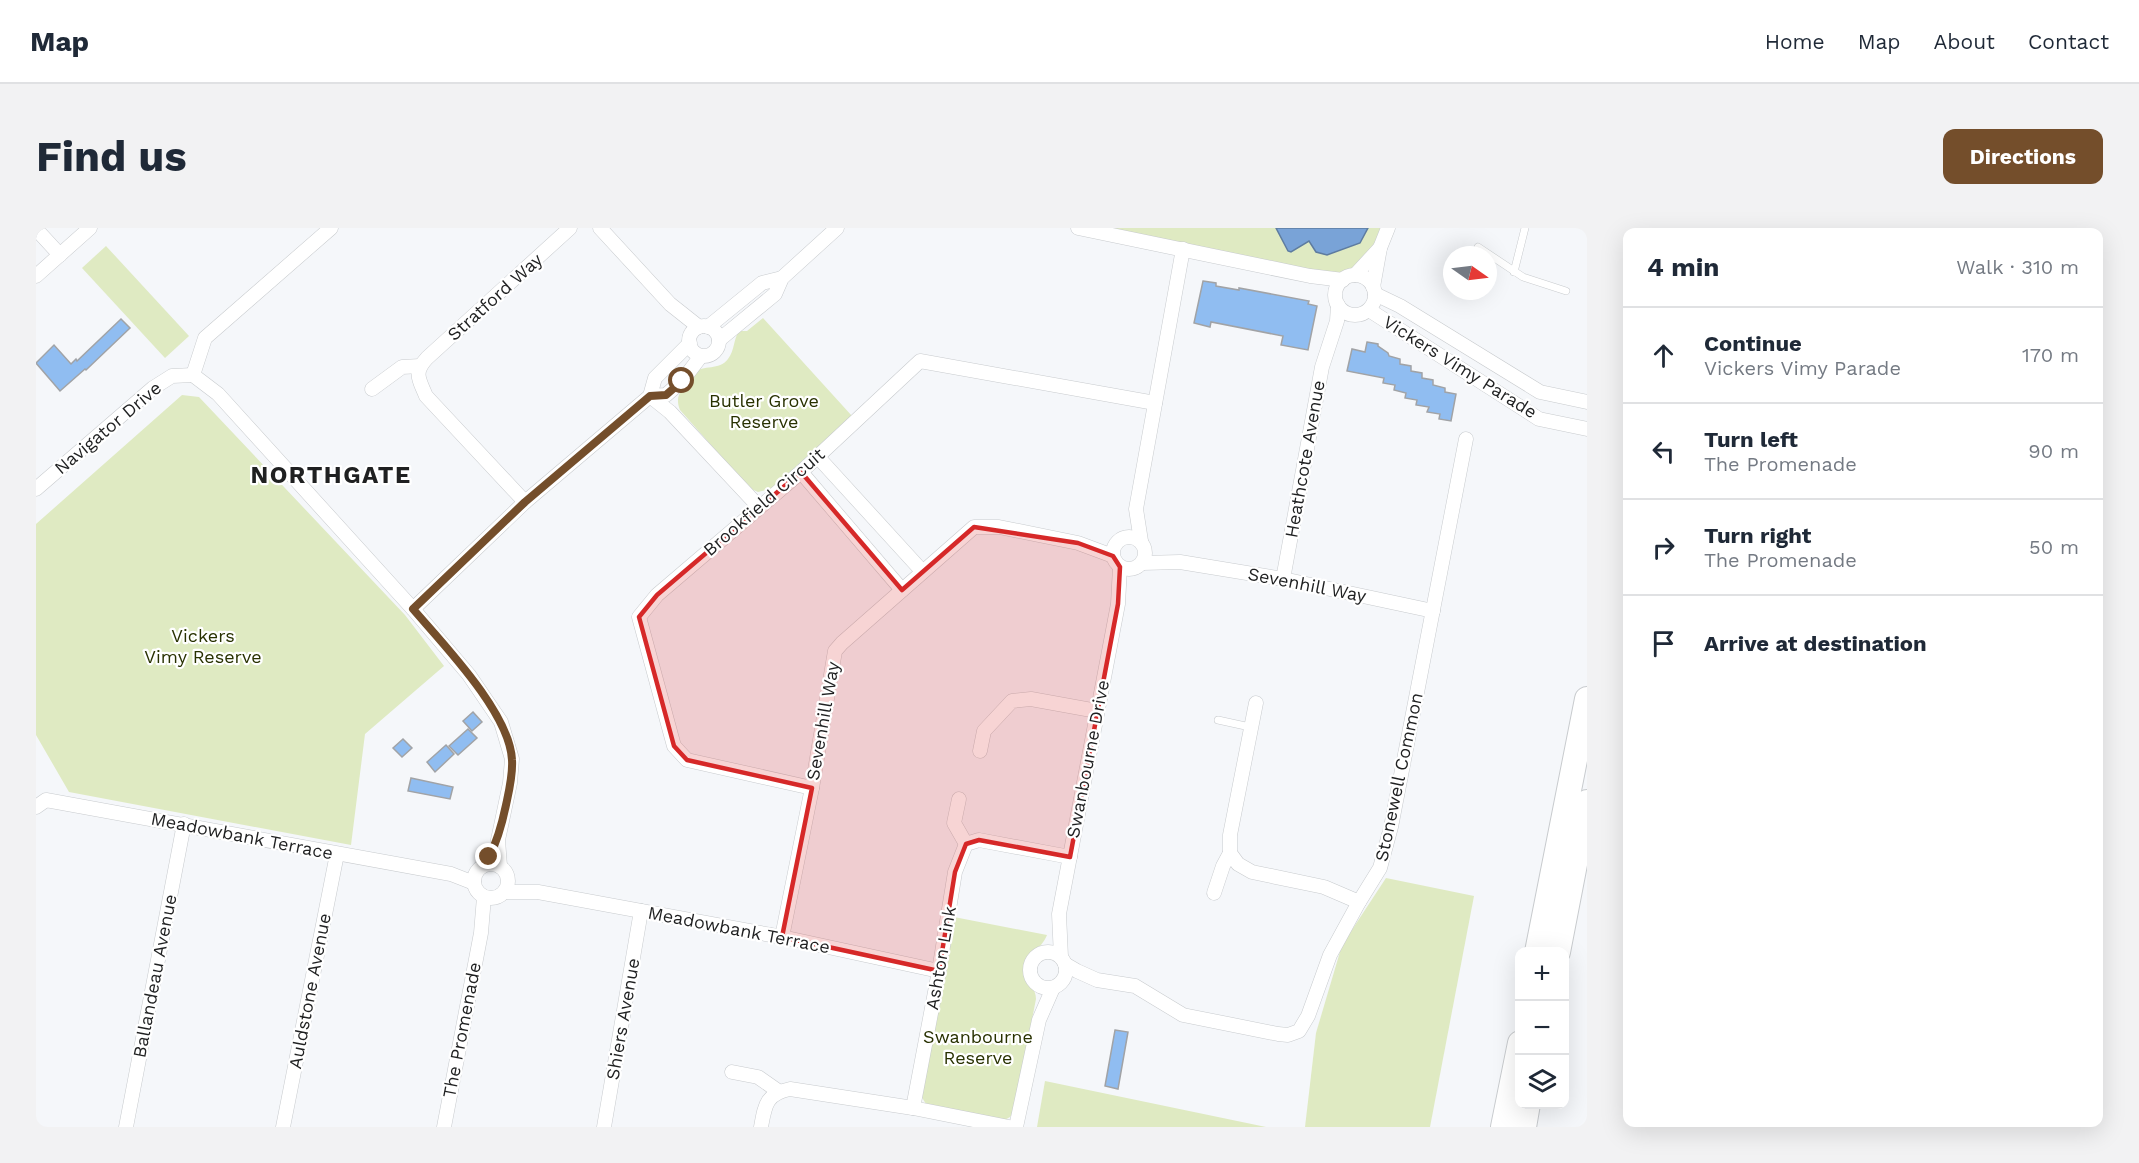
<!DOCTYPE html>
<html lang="en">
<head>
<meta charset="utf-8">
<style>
	:root { --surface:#fff; --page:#f2f2f3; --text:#1f2937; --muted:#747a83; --line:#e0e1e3; --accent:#744e2b }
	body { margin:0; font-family:"Work Sans",sans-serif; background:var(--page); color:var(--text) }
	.controls { position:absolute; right:18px; bottom:18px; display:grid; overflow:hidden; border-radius:12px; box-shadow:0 6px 24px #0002 }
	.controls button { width:54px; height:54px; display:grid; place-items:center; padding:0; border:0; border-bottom:2px solid var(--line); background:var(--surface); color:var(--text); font:30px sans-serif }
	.compass { position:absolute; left:1407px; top:18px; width:54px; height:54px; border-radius:50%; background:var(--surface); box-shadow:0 6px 24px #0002; rotate:104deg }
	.stop { position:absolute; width:18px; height:18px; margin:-14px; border:4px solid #744e2b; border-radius:50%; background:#fff }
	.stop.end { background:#744e2b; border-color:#fff; box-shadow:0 2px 6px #0008 }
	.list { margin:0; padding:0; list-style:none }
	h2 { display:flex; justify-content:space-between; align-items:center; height:78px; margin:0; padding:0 24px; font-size:26px }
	h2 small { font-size:20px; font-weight:400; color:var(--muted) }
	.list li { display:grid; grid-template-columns:39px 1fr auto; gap:18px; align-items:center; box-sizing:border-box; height:96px; padding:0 24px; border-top:2px solid var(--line) }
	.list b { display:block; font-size:22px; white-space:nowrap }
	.list p { margin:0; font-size:20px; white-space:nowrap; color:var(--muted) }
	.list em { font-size:20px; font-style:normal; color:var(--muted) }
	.icon { flex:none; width:33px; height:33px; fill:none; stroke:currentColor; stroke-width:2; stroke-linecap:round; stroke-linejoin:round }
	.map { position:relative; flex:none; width:1551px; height:899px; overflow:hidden; border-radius:12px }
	header { display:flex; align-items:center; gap:36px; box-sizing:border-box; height:84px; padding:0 30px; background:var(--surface); border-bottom:2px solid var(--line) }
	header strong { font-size:28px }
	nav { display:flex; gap:33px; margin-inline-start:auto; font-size:21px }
	.intro { display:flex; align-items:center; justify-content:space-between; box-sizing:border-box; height:144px; padding:0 36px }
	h1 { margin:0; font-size:42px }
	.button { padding:15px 27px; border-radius:12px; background:var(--accent); color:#fff; font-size:21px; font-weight:700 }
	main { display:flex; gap:36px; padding:0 36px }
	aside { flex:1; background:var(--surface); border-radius:12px; box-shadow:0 6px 24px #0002 }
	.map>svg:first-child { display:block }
	.green { fill:#dfeac2 }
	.water { fill:#79a3d7; stroke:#5e7ca0; stroke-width:1.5 }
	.building { fill:#90bdf1; stroke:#a1a3a6; stroke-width:1.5 }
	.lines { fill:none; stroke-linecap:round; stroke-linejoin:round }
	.lane-casing { stroke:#c8cbce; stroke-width:8 }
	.street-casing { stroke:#c8cbce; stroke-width:15 }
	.highway-casing { stroke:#c8cbce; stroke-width:26 }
	.lane { stroke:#fff; stroke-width:7 }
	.street { stroke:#fff; stroke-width:14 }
	.highway { stroke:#fff; stroke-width:24 }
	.route { stroke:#744e2b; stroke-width:8 }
	.marked { fill:#d62828; fill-opacity:0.2; stroke:#d62828; stroke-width:4.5; stroke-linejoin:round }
	.labels { text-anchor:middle; stroke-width:4.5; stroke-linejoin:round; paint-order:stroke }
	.street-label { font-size:18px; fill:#1f2021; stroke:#fff }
	.park-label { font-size:18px; fill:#283100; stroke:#fff }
	.district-label { font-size:24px; font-weight:bold; letter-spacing:1.5px; fill:#1f2021; stroke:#fff }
</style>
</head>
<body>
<header>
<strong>Map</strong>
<nav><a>Home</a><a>Map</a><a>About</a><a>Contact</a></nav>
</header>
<div class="intro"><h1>Find us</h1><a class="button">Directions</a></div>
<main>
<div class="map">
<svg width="1551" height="899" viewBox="0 0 1551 899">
	<rect width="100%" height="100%" fill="#f5f7fa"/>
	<!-- green -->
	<g class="green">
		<path d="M1072 0H1349L1347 9 1313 47 1306 48 1082 4Z"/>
		<path d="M70 18 153 108 129 130 46 40Z"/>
		<path d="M727 90 816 188 735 261 722 264 713 260 644 182C638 167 646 161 657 152V145C668 136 683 143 692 131 699 122 697 112 703 103H711Z"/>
		<path d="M146 167 163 169 369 387 408 438 329 506 315 617 33 564 0 507V296Z"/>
		<path d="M1350 650 1438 668 1394 899H1269L1280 805 1306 717Z"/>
		<path d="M918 689 1011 707C1005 723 984 731 990 749 993 758 1000 761 1000 771L978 883 974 889 967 893 890 876 885 868Z"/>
		<path d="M1009 853 1230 899H1001Z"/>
	</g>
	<!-- water -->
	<path class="water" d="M1240 0H1332L1324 15 1291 27 1280 24 1273 13 1255 24 1252 23Z"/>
	<!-- building -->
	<g class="building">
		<path d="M1167 53 1180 55V58L1203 62V60L1273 73 1272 76 1281 78 1272 122 1245 117 1247 108 1175 94 1174 99 1158 95Z"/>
		<path d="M85 91 94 100 50 142 49 141 24 163 0 135 18 117 35 136 40 131 41 133Z"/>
		<path d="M1331 114 1342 116V118L1352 125 1353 128 1364 131V136L1375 138V143L1386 145V150L1397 152V157L1409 160V164L1420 166 1415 193 1403 191 1404 186 1391 184 1393 179 1380 177 1381 172 1369 170 1370 165 1358 162 1359 157 1347 155 1348 150 1311 143 1316 121 1329 124Z"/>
		<path d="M437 484 446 494 436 503 427 493Z"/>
		<path d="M432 501 441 510 422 527 413 518Z"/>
		<path d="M367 511 376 520 366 529 357 520Z"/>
		<path d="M410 517 418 526 399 544 391 534Z"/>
		<path d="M375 550 417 559 414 571 372 563Z"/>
		<path d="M1079 802 1092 804 1082 861 1069 858Z"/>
	</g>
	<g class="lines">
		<defs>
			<g id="lane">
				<path d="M1442 19 1487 49 1530 63"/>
				<path d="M1478 44 1489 0"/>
				<path d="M1182 492 1214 499"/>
			</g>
			<g id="street">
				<path d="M564 0 634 76 663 99"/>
				<path d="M1042 0 1274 48 1307 52"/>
				<path d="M0 1 24 27"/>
				<path d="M1319 47 1344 20"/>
				<circle cx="1319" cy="67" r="20"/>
				<path d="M0 48 54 0"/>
				<path d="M1337 59 1344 20 1352 0"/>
				<path d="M1339 66 1364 78 1504 164 1551 174"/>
				<path d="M1333 82 1503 191 1551 201"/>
				<circle cx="668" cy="113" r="15"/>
				<path d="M672 99 726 55 746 50"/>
				<path d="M683 112 739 66 746 50 801 0"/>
				<path d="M157 147 182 166 377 381 433 447 465 494 476 531 474 555 462 612 464 638"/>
				<path d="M157 147 169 110 295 0"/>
				<path d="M336 161 366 139 384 138"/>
				<path d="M614 168 634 184 723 279"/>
				<path d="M614 168 630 167 646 153 665 128"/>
				<path d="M781 228 886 343"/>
				<path d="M765 244 866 362"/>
				<path d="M0 261 117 160 136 148 157 147"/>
				<path d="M489 274 390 168C383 151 377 145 391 130L534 0"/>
				<circle cx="1093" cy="325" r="16"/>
				<path d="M1105 313 1100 281 1147 21"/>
				<path d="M1106 335 1144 334 1247 351 1397 383"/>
				<path d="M1247 351 1286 139 1301 93 1302 77"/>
				<path d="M377 381 489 274 614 168 619 150 654 115"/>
				<path d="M1220 475 1194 607V625L1202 636 1216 644 1288 659 1323 674"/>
				<path d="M944 523 948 503 976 473 995 471 1061 483"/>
				<path d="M776 560 651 532 638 518 603 389 621 367 765 244 884 133 1119 175"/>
				<path d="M923 571 918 595 930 616"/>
				<path d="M0 579 10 572 415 646 438 655"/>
				<circle cx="455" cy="653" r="17"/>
				<path d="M468 664H502L746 709 903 743"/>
				<path d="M1178 665 1187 638 1194 625"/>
				<path d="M746 709 776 560 799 423 806 415 938 299H963L1042 315 1077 328"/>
				<circle cx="1012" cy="742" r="18"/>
				<path d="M1025 729 1023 686 1082 376 1084 339"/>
				<path d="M1029 736 1041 743 1061 752 1099 758 1147 787 1242 806 1252 807 1263 803 1272 788 1294 727 1323 674 1344 640 1355 599 1430 211"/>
				<path d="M696 844 722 849 742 863"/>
				<path d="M877 880 903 743 919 644 930 616 943 612 1034 629"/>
				<path d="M90 899 148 596"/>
				<path d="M247 899 301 626"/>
				<path d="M408 899 445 705 448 669"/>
				<path d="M568 899 605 683"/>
				<path d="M725 899C729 877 730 866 754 861L877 880 973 899"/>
				<path d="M980 899 1003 792 1017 760"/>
			</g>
			<g id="highway">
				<path d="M1501 724 1551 471"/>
				<path d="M1522 724 1551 574"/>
				<path d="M1467 899 1484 815"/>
				<path d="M1488 899 1492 876"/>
			</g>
		</defs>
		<!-- lane casing -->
		<use href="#lane" class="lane-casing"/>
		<!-- street casing -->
		<use href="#street" class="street-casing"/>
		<!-- highway casing -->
		<use href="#highway" class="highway-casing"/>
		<!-- lane -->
		<use href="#lane" class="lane"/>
		<!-- street -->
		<use href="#street" class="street"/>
		<!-- highway -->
		<use href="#highway" class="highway"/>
	</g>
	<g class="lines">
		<!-- route -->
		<path class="route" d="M453 629C462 612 466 596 470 577 473 563 477 547 476 532 474 485 407 416 377 381L489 274 614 168 630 167 646 153"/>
	</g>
	<!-- marked area -->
	<path class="marked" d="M765 244 866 362 938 299 1042 315 1077 328 1084 339 1082 376 1034 629 943 612 930 616 919 644 903 743 746 709 776 560 651 532 638 518 603 389 621 367Z"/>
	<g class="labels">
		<!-- street labels -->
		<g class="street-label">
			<text transform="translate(459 69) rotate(-42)" y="6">Stratford Way</text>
			<text transform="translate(1424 139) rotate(32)" y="6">Vickers Vimy Parade</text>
			<text transform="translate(72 200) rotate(-40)" y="6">Navigator Drive</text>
			<text transform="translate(1269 231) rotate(-80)" y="6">Heathcote Avenue</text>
			<text transform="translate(728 274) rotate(-41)" y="6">Brookfield Circuit</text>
			<text transform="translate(1271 357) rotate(11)" y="6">Sevenhill Way</text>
			<text transform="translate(787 493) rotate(-80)" y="6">Sevenhill Way</text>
			<text transform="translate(1052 531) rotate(-79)" y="6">Swanbourne Drive</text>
			<text transform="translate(1363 549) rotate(-78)" y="6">Stonewell Common</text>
			<text transform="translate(206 608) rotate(11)" y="6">Meadowbank Terrace</text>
			<text transform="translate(703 702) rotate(11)" y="6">Meadowbank Terrace</text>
			<text transform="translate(905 730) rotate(-80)" y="6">Ashton Link</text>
			<text transform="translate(119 748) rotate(-79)" y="6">Ballandeau Avenue</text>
			<text transform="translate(274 763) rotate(-79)" y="6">Auldstone Avenue</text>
			<text transform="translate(587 791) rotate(-80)" y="6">Shiers Avenue</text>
			<text transform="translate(426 802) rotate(-79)" y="6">The Promenade</text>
		</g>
		<!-- park labels -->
		<g class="park-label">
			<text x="728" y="179">Butler Grove<tspan x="728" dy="21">Reserve</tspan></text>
			<text x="167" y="414">Vickers<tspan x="167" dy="21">Vimy Reserve</tspan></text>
			<text x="942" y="815">Swanbourne<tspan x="942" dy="21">Reserve</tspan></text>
		</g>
		<!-- district labels -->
		<g class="district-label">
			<text x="295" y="255">NORTHGATE</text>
		</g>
	</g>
</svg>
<div class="controls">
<button>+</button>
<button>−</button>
<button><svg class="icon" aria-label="layers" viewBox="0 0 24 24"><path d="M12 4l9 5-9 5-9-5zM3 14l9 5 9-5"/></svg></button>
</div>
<svg class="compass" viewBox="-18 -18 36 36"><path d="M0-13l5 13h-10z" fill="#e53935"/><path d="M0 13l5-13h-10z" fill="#747a83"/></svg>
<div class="stop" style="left:646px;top:153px"></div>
<div class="stop end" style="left:453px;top:629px"></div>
</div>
<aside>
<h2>4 min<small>Walk · 310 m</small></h2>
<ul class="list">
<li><svg class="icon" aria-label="ahead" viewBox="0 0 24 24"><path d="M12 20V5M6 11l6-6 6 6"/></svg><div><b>Continue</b><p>Vickers Vimy Parade</p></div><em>170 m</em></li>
<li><svg class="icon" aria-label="left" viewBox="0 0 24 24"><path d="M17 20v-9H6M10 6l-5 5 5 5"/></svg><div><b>Turn left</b><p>The Promenade</p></div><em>90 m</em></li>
<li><svg class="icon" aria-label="right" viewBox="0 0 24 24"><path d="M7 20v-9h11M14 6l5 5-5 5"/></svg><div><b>Turn right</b><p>The Promenade</p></div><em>50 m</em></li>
<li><svg class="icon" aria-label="arrive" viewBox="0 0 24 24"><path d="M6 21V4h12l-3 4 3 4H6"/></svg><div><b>Arrive at destination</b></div></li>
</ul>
</aside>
</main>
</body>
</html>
